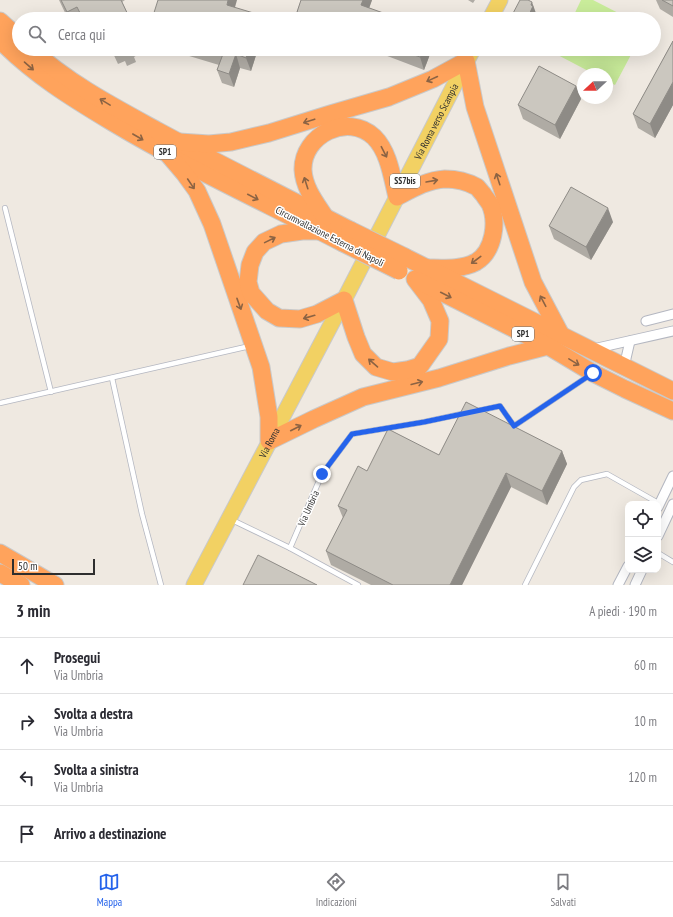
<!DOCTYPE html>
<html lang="it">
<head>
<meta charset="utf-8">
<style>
	:root { --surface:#fff; --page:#f2f2f3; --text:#2b2b33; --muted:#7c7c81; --line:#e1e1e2; --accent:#2563eb }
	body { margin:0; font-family:"PT Sans Narrow",sans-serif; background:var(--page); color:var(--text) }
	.controls { position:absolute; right:12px; bottom:12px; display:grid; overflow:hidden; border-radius:8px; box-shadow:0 4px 16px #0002 }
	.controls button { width:36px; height:36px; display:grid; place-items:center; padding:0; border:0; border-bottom:1px solid var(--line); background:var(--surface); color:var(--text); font:20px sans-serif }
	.compass { position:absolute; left:577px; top:68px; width:36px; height:36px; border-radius:50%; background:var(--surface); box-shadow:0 4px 16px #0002; rotate:248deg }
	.scale { position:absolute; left:12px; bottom:10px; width:83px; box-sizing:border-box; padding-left:4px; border:2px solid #2e2e2e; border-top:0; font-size:11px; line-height:14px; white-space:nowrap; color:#2e2e2e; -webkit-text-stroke:3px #fff; paint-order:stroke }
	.stop { position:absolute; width:12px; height:12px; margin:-9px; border:3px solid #2563eb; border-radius:50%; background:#fff }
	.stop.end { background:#2563eb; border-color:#fff; box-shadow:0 1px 4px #0008 }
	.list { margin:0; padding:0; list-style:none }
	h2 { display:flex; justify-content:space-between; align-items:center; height:52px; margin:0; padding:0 16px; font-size:17px }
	h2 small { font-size:13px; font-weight:400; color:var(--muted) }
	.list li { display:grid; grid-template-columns:26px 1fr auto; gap:12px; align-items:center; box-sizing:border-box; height:56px; padding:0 16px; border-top:1px solid var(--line) }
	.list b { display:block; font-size:15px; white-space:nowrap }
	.list p { margin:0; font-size:13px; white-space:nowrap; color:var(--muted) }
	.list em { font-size:13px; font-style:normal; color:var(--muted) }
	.icon { flex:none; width:22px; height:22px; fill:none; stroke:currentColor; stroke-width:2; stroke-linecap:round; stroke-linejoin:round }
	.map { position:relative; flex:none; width:673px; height:585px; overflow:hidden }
	.search { position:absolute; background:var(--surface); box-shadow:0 4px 16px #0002; left:12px; right:12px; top:12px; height:44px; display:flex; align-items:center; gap:10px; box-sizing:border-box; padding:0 14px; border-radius:22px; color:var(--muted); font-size:15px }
	.sheet { height:276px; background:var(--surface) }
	nav { display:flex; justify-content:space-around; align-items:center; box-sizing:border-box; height:56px; border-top:1px solid var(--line); background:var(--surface); font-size:11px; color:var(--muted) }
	nav a { display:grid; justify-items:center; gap:2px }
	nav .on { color:var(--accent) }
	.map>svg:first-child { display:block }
	.pitch { fill:#c9ec9a }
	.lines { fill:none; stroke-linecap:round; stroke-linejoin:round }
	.lane-casing { stroke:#b4b7c1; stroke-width:6 }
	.street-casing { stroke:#b4b7c1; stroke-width:11 }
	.primary-casing { stroke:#c9c9c9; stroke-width:17 }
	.highway-casing { stroke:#c9c9c9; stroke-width:19 }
	.lane { stroke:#fff; stroke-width:4.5 }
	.street { stroke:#fff; stroke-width:9 }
	.primary { stroke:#f2d163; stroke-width:15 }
	.highway { stroke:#ffa35c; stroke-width:17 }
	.highway-bridge-casing { stroke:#c9c9c9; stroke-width:19; stroke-linecap:butt }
	.highway-bridge { stroke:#ffa35c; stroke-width:17 }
	.wall { fill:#afaba4 }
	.shaded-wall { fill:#8e8b86 }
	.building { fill:#cbc7bf; stroke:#8e8b86 }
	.oneway { stroke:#8c6343 }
	.route { stroke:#2563eb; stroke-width:5 }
	.labels { text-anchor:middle; stroke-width:3; stroke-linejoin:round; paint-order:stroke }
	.shield { fill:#fff; stroke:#6d6d6d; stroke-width:1 }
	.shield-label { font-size:9px; font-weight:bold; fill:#2e2e2e }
	.street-label { font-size:10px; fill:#2e2e2e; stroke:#fff }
</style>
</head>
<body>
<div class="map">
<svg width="673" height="585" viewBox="0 0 673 585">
	<rect width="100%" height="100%" fill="#efe9e1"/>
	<!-- pitch -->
	<g class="pitch">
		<path d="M581 0H593L630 19H572Z"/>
		<path d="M556 49H634L615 85 607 81V74H594L554 53Z"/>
	</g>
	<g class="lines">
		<defs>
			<g id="lane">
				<path d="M5 208 51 392"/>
				<path d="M112 378 142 514 161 585"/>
				<path d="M0 403 250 346"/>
				<path d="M477 411 500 406 514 426 590 375"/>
				<path d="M230 519 290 548 358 585"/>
				<path d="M290 548 322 474 352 434 424 422 466 413"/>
				<path d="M658 553 673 562"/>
				<path d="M525 585 574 487 581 480 607 474 660 504"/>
			</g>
			<g id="street">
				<path d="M646 321 673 314"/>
				<path d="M593 349 673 331"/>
				<path d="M624 367 630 341"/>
				<path d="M658 507 673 476"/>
				<path d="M658 536 673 504"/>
				<path d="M618 585 628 566"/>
				<path d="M635 585 642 570"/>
			</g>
			<g id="primary">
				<path d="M490 19 500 0"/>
				<path id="s1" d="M194 585 344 300 473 49"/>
			</g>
			<g id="highway">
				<path d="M0 21 19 38"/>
				<path d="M0 40C33 74 72 98 112 122 187 167 266 203 343 243"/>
				<path d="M31 49C68 83 114 107 158 131 221 165 286 197 350 230"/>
				<path d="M179 142 209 144 231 142 269 133 330 114 389 97 433 79 466 61 475 107 533 282 561 335"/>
				<path d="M167 153 184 173 197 191 212 224 261 367 269 417V441L314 419 363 397 439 378 509 356 548 346"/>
				<path d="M325 217C316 203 304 188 303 170 302 135 348 112 374 137 389 152 392 177 397 197 412 189 427 180 445 179 455 179 468 182 477 187 479 189 481 192 483 194 485 197 488 201 490 204 498 222 494 251 476 262 461 270 442 268 425 268"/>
				<path d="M320 231H302L281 234 264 242 255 252 250 265 248 282 251 293 267 311 279 318 300 319 317 314 344 300 356 337 363 354 376 367 393 372 407 370 420 366 439 339 440 321 431 300 415 279"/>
				<path d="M405 257 673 391"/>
				<path d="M419 281 548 346 593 373 625 389 673 411"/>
				<path d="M0 553 55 585"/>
				<path d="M0 573 21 585"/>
			</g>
		</defs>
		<!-- lane casing -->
		<use href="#lane" class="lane-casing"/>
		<!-- street casing -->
		<use href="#street" class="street-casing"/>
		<!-- primary casing -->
		<use href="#primary" class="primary-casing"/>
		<!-- highway casing -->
		<use href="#highway" class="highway-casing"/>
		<!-- lane -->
		<use href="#lane" class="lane"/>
		<!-- street -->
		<use href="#street" class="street"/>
		<!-- primary -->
		<use href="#primary" class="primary"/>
		<!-- highway -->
		<use href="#highway" class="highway"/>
		<defs>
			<g id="highway-bridge">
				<path d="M350 230 405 257"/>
				<path d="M343 243 399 271"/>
			</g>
		</defs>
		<!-- highway-bridge casing -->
		<use href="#highway-bridge" class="highway-bridge-casing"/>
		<!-- highway-bridge -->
		<use href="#highway-bridge" class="highway-bridge"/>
	</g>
	<!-- wall -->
	<g class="wall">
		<path d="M59 0H125L122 2 130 19H68Z"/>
		<path d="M301 0H372L369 8 400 19H300L297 12Z"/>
		<path d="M468 0H475L473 3Z"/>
		<path d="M656 0H673V17L660 9Z"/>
		<path d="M673 41V105L655 138 638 128 633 114Z"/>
		<path d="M111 49H138L139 54 134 57 136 62 127 66 125 61 118 64Z"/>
		<path d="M166 49H258L251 71 240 68 234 87 222 83 217 70 219 65Z"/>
		<path d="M369 49H432L424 70Z"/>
		<path d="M576 86 581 99 560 139 523 119 518 105Z"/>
		<path d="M613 222 591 260 554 239 549 226Z"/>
		<path d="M562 451 567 464 547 505 511 487 462 585H371L331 565 326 551 343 518 338 506 367 471 439 455Z"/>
	</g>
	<!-- shaded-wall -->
	<g class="shaded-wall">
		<path d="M228 0H237L232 18 227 5Z"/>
		<path d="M363 0H372L366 17 361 5Z"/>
		<path d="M532 2 537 16 536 19H529L528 17 531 5Z"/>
		<path d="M249 49H258L251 71 246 58Z"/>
		<path d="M423 49H432L424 70 420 57Z"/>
		<path d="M236 54 240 68 234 87 229 74Z"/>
		<path d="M673 82V105L655 138 650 124Z"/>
		<path d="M576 86 581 99 560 139 555 125Z"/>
		<path d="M608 208 613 222 591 260 586 247Z"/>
		<path d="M562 451 567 464 547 505 542 491Z"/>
		<path d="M506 473 511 487 462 585H450Z"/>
	</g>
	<!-- building -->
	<g class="building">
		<path d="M61 0H121L130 19H83L77 7 67 12Z"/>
		<path d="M158 0H228L227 5 260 15 258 19H152Z"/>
		<path d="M301 0H363L361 5 400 19H316L297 12Z"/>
		<path d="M520 0H528L532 2 531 5 533 6 528 17 532 19H510Z"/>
		<path d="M662 0H673V6Z"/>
		<path d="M409 14 422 19H408Z"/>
		<path d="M673 41V82L650 124 633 114Z"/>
		<path d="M121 49H128L122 52Z"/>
		<path d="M207 49H249L246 58 236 54 229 74 217 70 223 54Z"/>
		<path d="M397 49H423L420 57Z"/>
		<path d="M539 66 576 86 555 125 518 105Z"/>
		<path d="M571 187 608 208 586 247 549 226Z"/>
		<path d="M466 402 562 451 542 491 506 473 450 585H393L326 551 347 510 338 506 358 466 367 471 388 429 439 455Z"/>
		<path d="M258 555 317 585H243Z"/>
	</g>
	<!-- one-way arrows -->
	<defs><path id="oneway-shaft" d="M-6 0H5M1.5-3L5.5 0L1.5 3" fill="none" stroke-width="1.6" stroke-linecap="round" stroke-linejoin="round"/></defs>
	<g class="oneway">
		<use href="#oneway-shaft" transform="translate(29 66) rotate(41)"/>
		<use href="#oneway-shaft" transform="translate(432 79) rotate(155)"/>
		<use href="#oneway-shaft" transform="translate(105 102) rotate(-149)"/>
		<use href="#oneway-shaft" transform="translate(309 121) rotate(162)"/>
		<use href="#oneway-shaft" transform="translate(138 137) rotate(30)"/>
		<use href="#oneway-shaft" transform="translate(384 152) rotate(63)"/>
		<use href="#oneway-shaft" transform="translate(498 179) rotate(-108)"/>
		<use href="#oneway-shaft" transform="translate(432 181) rotate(-10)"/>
		<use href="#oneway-shaft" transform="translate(306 183) rotate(-108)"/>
		<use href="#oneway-shaft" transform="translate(191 184) rotate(56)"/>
		<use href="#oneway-shaft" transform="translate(253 197) rotate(27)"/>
		<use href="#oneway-shaft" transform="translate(270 240) rotate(-26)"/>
		<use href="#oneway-shaft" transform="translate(476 260) rotate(143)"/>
		<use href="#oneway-shaft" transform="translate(446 295) rotate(27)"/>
		<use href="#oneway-shaft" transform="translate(543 301) rotate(-118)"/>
		<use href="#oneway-shaft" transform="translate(239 304) rotate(70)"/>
		<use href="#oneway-shaft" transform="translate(309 317) rotate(164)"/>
		<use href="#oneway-shaft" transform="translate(574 362) rotate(31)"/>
		<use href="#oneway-shaft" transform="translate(373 363) rotate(-139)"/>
		<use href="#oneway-shaft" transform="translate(417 383) rotate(-14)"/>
		<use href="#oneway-shaft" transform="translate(296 428) rotate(-27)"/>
	</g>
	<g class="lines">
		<!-- route -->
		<path class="route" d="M322 474 352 434 424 422 500 406 514 426 593 373"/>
	</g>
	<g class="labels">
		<!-- shield labels -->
		<g class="shield">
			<rect x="154" y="145" width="22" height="14" rx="3"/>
			<rect x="390" y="174" width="30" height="14" rx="3"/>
			<rect x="512" y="327" width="22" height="14" rx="3"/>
		</g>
		<g class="shield-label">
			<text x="165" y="155">SP1</text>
			<text x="405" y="184">SS7bis</text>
			<text x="523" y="337">SP1</text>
		</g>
		<!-- street labels -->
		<g class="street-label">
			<text dy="4" stroke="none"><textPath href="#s1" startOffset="523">Via Roma verso Scampia</textPath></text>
			<text transform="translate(330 236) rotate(27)" y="4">Circumvallazione Esterna di Napoli</text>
			<text dy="4" stroke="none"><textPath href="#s1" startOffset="161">Via Roma</textPath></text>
			<text transform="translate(308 508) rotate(-66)" y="4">Via Umbria</text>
		</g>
	</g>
</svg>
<div class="controls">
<button><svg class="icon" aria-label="locate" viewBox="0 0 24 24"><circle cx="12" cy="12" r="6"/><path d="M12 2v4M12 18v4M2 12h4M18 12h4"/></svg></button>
<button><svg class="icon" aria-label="layers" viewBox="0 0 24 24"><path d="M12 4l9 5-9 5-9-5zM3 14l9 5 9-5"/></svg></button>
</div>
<svg class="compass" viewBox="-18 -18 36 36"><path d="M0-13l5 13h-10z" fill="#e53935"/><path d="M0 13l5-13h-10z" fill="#7c7c81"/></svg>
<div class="scale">50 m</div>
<div class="stop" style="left:593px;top:373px"></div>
<div class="stop end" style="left:322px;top:474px"></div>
<div class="search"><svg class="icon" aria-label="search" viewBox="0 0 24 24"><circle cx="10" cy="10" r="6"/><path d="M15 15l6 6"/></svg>Cerca qui</div>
</div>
<section class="sheet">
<h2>3 min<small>A piedi · 190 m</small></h2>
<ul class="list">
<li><svg class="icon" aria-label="ahead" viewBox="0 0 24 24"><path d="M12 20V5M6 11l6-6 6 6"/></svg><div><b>Prosegui</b><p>Via Umbria</p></div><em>60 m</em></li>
<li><svg class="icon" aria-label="right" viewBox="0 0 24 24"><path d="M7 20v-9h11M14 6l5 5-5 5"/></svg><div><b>Svolta a destra</b><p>Via Umbria</p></div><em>10 m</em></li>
<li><svg class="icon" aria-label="left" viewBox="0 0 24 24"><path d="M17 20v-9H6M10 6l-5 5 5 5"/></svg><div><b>Svolta a sinistra</b><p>Via Umbria</p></div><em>120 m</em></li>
<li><svg class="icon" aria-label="arrive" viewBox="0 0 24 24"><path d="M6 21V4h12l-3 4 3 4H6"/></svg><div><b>Arrivo a destinazione</b></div></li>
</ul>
</section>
<nav>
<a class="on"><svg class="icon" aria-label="map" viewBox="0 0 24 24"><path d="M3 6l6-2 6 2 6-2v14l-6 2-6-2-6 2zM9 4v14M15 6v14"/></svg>Mappa</a>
<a><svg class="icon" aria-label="directions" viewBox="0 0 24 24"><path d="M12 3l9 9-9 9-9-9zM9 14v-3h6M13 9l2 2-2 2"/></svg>Indicazioni</a>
<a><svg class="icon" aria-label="saved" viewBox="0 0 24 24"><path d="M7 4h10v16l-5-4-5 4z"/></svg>Salvati</a>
</nav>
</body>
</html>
